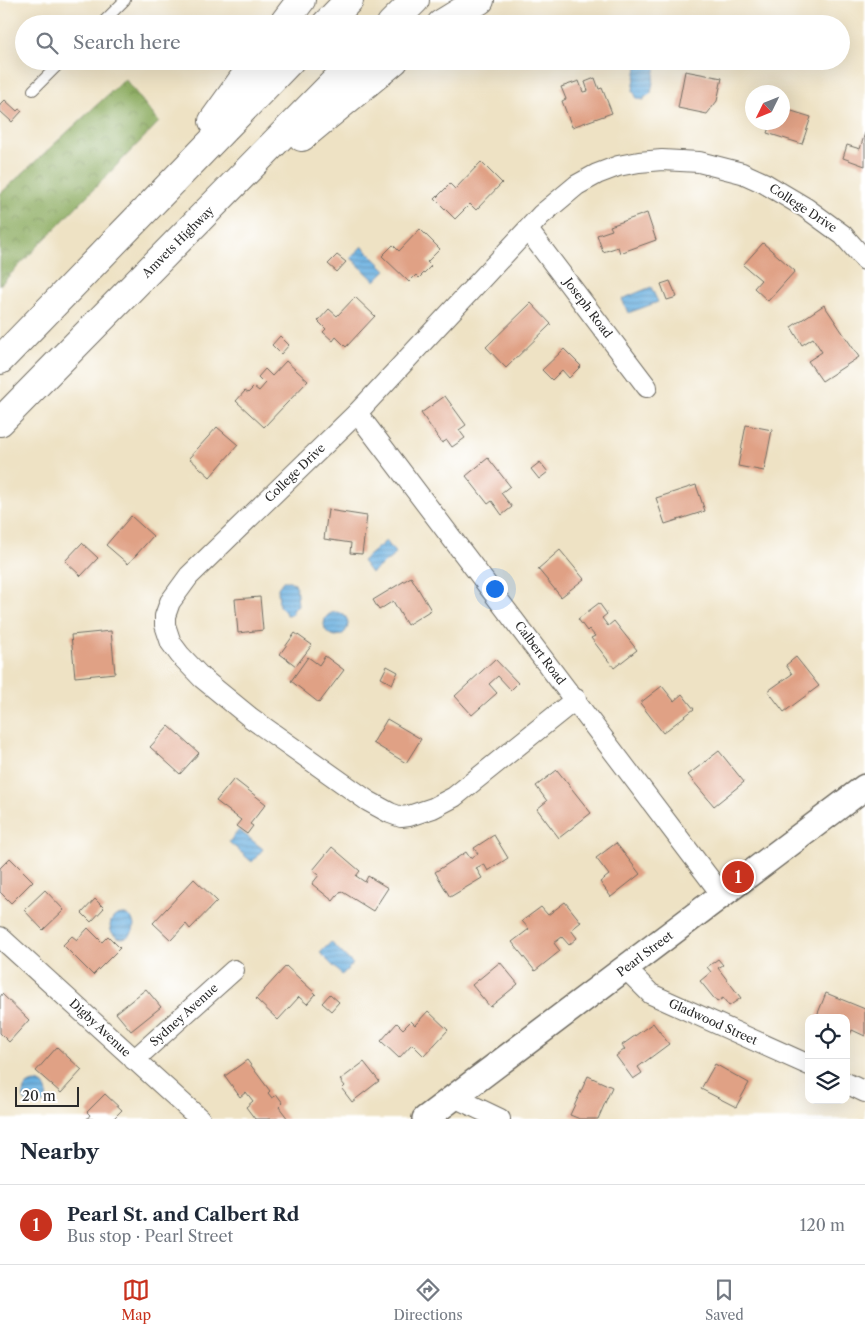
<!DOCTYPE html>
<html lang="en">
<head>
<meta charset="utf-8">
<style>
	:root { --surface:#fff; --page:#f2f2f3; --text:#1f2937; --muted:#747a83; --line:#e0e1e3; --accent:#c8321e }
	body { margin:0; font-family:"Libre Caslon Text",serif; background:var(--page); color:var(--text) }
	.controls { position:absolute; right:15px; bottom:15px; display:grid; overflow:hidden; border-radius:10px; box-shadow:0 5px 20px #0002 }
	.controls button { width:45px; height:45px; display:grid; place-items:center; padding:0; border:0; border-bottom:1px solid var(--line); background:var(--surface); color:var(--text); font:25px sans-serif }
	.compass { position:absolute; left:745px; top:85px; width:45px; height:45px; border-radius:50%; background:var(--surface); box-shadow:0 5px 20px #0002; rotate:227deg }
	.scale { position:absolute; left:15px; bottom:12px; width:64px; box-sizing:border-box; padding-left:5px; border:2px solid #2b2b2b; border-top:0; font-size:14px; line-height:18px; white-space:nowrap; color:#2b2b2b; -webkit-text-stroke:4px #fff; paint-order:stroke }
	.you { position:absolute; left:494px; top:588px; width:18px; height:18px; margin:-12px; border:4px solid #fff; border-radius:50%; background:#1a73e8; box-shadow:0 0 0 8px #1a73e833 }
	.badge { display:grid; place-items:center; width:32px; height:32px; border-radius:50%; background:var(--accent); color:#fff; font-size:16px; font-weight:700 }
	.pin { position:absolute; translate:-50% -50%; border:2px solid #fff; box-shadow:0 1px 5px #0006 }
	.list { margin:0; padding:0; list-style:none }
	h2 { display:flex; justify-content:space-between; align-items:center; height:65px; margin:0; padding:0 20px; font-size:21px }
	h2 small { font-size:16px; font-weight:400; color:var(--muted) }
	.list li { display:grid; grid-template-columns:32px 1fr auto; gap:15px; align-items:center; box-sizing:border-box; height:80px; padding:0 20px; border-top:1px solid var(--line) }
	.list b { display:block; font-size:19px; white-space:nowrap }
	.list p { margin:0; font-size:16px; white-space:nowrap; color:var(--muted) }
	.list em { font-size:16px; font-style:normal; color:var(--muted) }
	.icon { flex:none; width:28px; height:28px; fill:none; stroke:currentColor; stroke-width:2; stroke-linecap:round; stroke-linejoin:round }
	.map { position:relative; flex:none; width:865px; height:1119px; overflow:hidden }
	.search { position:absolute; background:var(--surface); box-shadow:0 5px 20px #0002; left:15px; right:15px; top:15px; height:55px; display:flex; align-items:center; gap:12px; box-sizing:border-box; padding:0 18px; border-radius:28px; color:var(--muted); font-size:19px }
	.sheet { height:145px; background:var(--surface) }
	nav { display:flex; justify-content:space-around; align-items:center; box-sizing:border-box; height:70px; border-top:1px solid var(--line); background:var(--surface); font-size:14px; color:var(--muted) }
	nav a { display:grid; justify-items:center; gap:2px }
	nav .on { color:var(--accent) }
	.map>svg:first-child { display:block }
	.forest { fill:url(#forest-crowns); stroke:#5c6c46 }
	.water { fill:url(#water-rules); stroke:#4a6e86 }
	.building { fill:#e0a185 }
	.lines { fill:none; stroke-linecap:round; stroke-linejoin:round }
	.service-casing { stroke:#6f6b61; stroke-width:12 }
	.minor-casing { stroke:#6f6b61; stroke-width:22 }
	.tertiary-casing { stroke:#6f6b61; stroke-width:28 }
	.motorway-casing { stroke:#6f6b61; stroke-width:30 }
	.service { stroke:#fff; stroke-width:10 }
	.minor { stroke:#fff; stroke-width:20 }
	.tertiary { stroke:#fff; stroke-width:25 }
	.motorway { stroke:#fff; stroke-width:28 }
	.labels { text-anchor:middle; stroke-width:4; stroke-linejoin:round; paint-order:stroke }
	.street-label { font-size:12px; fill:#2b2b2b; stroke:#fff }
</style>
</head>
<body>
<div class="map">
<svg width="865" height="1119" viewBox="0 0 865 1119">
	<defs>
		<pattern id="forest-crowns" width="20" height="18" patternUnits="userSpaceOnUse" patternTransform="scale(1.25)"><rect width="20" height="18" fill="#8cac60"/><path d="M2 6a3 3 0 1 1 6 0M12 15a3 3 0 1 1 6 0" fill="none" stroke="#738c4f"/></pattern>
		<pattern id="water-rules" width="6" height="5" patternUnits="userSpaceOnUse" patternTransform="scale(1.25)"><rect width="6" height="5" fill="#6ab0e0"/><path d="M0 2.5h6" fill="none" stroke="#578fb6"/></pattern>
	</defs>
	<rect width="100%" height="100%" fill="#fff"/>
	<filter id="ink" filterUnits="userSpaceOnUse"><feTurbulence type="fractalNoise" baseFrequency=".02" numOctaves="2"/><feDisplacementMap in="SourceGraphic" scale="10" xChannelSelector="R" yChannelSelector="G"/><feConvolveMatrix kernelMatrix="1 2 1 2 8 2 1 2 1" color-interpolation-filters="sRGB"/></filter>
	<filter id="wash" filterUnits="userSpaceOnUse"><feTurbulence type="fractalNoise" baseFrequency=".0096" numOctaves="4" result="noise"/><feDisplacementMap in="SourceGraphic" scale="20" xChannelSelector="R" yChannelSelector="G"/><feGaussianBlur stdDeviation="1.12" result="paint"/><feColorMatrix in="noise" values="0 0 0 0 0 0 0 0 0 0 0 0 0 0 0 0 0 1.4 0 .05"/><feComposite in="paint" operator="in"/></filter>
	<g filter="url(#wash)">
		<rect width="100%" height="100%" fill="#eee2c4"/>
		<!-- forest -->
		<path class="forest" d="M125 79 159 122 0 285V194Z"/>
		<!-- water -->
		<g class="water">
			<path d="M638 61H653L656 66 651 93 644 98V100L637 99 633 90Z"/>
			<path d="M362 246 386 270 375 281 351 258Z"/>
			<path d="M651 287 658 302 628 313 622 299Z"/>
			<path d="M386 541 396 554 371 573 362 561Z"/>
			<path d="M283 581H290L296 585 298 605 292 611 293 614 286 615 285 612 279 606 278 588Z"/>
			<circle cx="336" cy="624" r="12"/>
			<path d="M239 830 263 849 252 862 229 842Z"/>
			<circle cx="122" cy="926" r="12"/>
			<path d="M331 942 353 964 342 975 320 953Z"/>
			<circle cx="35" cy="1094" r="12"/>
		</g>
		<g id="blocks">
			<!-- building -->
			<g class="building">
				<path d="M685 71 722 78 717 101 707 114 678 108Z"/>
				<path d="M595 78 599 89 602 88 612 113 572 127 562 101 566 99 561 87 579 81 583 92 588 91 585 82Z"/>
				<path d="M5 100 17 111 19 109 22 111 12 122 0 111V105Z"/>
				<path d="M782 108 811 117 802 144 767 133 771 122H782Z"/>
				<path d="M865 133V166L843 158 847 145 860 149Z"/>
				<path d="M481 162 502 183 476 210 470 204 455 219 435 199 450 184 455 189Z"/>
				<path d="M647 213 656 240 620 253 618 247 603 252 597 235 612 230 610 226Z"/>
				<path d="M420 229 440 249 427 262 431 266 419 278 416 275 409 282 382 256 393 245 399 251Z"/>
				<path d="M763 243 795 271 768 301 754 288 761 280 743 265Z"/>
				<path d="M337 255 346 262 337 272 328 264Z"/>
				<path d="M670 281 677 297 667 300 661 284Z"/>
				<path d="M355 297 375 316 346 347 336 337 333 341 323 332 326 329 318 321 329 309 337 316Z"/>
				<path d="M531 303 551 324 506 368 486 347Z"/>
				<path d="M824 305 859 357 822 381 808 361 822 352 813 338 802 345 791 327Z"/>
				<path d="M280 336 289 345 281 354 272 345Z"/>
				<path d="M564 349 581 366 569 378 562 370 552 380 542 370Z"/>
				<path d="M286 361 308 381 264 427 236 401 245 391 248 393 254 387 259 391 265 384 258 377 265 369 272 376Z"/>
				<path d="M445 396 466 425 459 430 465 438 452 447 447 440 442 443 421 413Z"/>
				<path d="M746 425 772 430 764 471 738 466Z"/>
				<path d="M217 427 238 445 210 477 189 458Z"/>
				<path d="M488 458 510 486 501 493 512 507 502 515 492 501 488 504 466 476Z"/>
				<path d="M540 462 548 472 539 479 531 469Z"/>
				<path d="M696 485 705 511 665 524 656 498Z"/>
				<path d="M328 510 367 516 362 554 350 553 351 543 324 539Z"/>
				<path d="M131 516 153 536 128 564 106 545Z"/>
				<path d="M82 543 98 558 81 576 65 561Z"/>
				<path d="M560 550 584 579 561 597 538 569Z"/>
				<path d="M411 577 431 610 407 625 393 601 379 610 373 600Z"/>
				<path d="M260 597 263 630 238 633 235 599Z"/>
				<path d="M599 603 607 614 602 618 608 626 614 621 637 650 614 668 591 638 595 636 589 629 587 631 578 619Z"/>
				<path d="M111 631 115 673 75 677 71 635Z"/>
				<path d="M295 633 312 645 296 666 280 654Z"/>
				<path d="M325 656 344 670 319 703 291 681 308 657 319 665Z"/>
				<path d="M796 657 819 686 784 712 768 691 792 674 786 665Z"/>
				<path d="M495 659 518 683 511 690 498 676 489 684 497 693 472 715 455 696Z"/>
				<path d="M387 666 398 672 392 684 381 678Z"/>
				<path d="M662 686 674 701 682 694 694 709 663 733 640 703Z"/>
				<path d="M387 719 421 739 406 763 373 743Z"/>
				<path d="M169 726 199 753 180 774 150 747Z"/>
				<path d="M719 751 744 782 714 806 688 775Z"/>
				<path d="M557 770 591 813 559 838 537 809 547 801 536 786Z"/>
				<path d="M234 779 266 804 250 824 253 826 247 834 236 826 241 820 216 801Z"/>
				<path d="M494 835 508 858 488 871 484 864 476 868 482 878 450 897 435 872 466 852 470 858 478 854 474 848Z"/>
				<path d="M616 843 640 874 611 897 600 882 609 875 596 858Z"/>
				<path d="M332 847 360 871 356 876 365 882 368 876 388 888 373 911 341 891 333 901 312 884 319 875 313 870Z"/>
				<path d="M10 858 33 881 11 903 0 892V868Z"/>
				<path d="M194 879 217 901 190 929 186 924 171 940 153 923Z"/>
				<path d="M45 890 64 910 43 930 24 910Z"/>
				<path d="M95 899 104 908 91 922 82 913Z"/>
				<path d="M565 902 581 922 571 930 577 938 569 945 562 937 554 943 560 951 535 971 512 942 529 929 522 921 541 907 548 915Z"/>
				<path d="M88 928 102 942 108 936 120 948 93 975 63 945 72 936 77 940Z"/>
				<path d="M718 959 723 965 718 968 741 998 729 1006 723 998 717 1002 700 981 711 972 707 967Z"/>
				<path d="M500 962 518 984 490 1007 472 985Z"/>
				<path d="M286 966 316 994 307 1004 299 997 278 1020 256 999Z"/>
				<path d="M146 989 161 1007 131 1031 116 1013Z"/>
				<path d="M826 993 865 1009V1036L852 1030 850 1035 846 1033V1018H816Z"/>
				<path d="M2 994 29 1020 9 1042 0 1033V997Z"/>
				<path d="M330 994 339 1002 331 1011 322 1003Z"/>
				<path d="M428 1011 448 1030 424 1056 412 1044 399 1058 381 1041 397 1023 403 1029 411 1021 415 1025Z"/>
				<path d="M653 1023 669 1044 638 1067 642 1073 633 1079 616 1056 625 1049 622 1045Z"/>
				<path d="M57 1047 82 1070 61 1093 36 1071Z"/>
				<path d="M247 1060 270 1091 268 1093 272 1098 277 1095 283 1103 279 1107 288 1119H255L246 1107 253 1101 246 1092 240 1097 225 1076Z"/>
				<path d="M364 1062 379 1081 352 1102 342 1089 345 1086 340 1080Z"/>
				<path d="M715 1064 749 1083 736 1107 701 1089Z"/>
				<path d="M588 1076 612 1087 598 1119H580L570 1115Z"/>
				<path d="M105 1094 122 1110 113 1119H87L90 1115 87 1112Z"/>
			</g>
		</g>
	</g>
	<g filter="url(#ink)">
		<use href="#blocks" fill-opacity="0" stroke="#6f6b61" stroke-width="1"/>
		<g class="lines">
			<defs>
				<g id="service">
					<path d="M101 24 125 0"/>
					<path d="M33 90 62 61"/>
				</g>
				<g id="minor">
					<path d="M528 230 647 387"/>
					<path d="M357 413 722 895"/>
					<path d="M576 699 454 797 433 808 409 816 401 817 390 813 368 801 251 718 202 678 180 655 171 643 165 625V616L170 602 189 576 357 413 541 215 577 185 597 174 618 166 639 162 662 160 699 162 742 173 764 183 806 208 843 235 865 260"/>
					<path d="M0 937 200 1119"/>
					<path d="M626 969 651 994 809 1065"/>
					<path d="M134 1060 234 970"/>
					<path d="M846 1083 865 1092"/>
					<path d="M454 1097 500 1119"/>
				</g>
				<path id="tertiary" d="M425 1119 865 787"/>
				<g id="motorway">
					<path d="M283 24 301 0"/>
					<path d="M326 24 349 0"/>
					<path d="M391 24 415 0"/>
					<path d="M441 24 480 0"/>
					<path d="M213 121 256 61"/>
					<path d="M302 137 394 61"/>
					<path d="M0 360 290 61"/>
					<path d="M0 422 355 61"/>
				</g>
			</defs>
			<!-- service casing -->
			<use href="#service" class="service-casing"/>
			<!-- minor casing -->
			<use href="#minor" class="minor-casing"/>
			<!-- tertiary casing -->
			<use href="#tertiary" class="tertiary-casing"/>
			<!-- motorway casing -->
			<use href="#motorway" class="motorway-casing"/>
			<!-- service -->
			<use href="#service" class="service"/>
			<!-- minor -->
			<use href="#minor" class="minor"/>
			<!-- tertiary -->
			<use href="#tertiary" class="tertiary"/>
			<!-- motorway -->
			<use href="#motorway" class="motorway"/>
		</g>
	</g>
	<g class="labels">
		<!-- street labels -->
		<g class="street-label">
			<text transform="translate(803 208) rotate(33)" y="4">College Drive</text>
			<text transform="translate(178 242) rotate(-45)" y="4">Amvets Highway</text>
			<text transform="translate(588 308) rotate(53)" y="4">Joseph Road</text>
			<text transform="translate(295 473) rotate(-44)" y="4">College Drive</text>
			<text transform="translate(540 653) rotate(53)" y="4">Calbert Road</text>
			<text transform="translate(645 954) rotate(-37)" y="4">Pearl Street</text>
			<text transform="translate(184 1015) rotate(-42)" y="4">Sydney Avenue</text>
			<text transform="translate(713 1022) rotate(24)" y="4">Gladwood Street</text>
			<text transform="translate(100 1028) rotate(43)" y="4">Digby Avenue</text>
		</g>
	</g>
</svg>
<div class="controls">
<button><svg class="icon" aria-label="locate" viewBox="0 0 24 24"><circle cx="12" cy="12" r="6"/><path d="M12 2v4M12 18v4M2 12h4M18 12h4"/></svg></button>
<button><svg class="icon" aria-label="layers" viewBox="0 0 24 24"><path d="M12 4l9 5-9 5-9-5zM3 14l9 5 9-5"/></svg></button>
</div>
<svg class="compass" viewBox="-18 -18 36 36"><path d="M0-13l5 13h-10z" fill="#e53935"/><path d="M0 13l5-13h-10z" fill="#747a83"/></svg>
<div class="scale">20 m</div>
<div class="you"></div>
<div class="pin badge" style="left:738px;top:877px">1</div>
<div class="search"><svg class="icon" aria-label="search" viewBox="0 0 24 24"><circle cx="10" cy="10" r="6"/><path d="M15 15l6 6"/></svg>Search here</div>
</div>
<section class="sheet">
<h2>Nearby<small></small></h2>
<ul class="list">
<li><span class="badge">1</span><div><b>Pearl St. and Calbert Rd</b><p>Bus stop · Pearl Street</p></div><em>120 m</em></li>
</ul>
</section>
<nav>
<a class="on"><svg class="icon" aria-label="map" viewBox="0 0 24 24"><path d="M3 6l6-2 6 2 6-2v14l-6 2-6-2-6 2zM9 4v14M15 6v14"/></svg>Map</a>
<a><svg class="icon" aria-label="directions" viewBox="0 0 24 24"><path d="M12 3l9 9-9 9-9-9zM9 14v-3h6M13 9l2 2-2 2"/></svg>Directions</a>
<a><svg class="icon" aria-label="saved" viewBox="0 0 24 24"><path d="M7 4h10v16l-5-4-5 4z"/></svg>Saved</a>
</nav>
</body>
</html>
